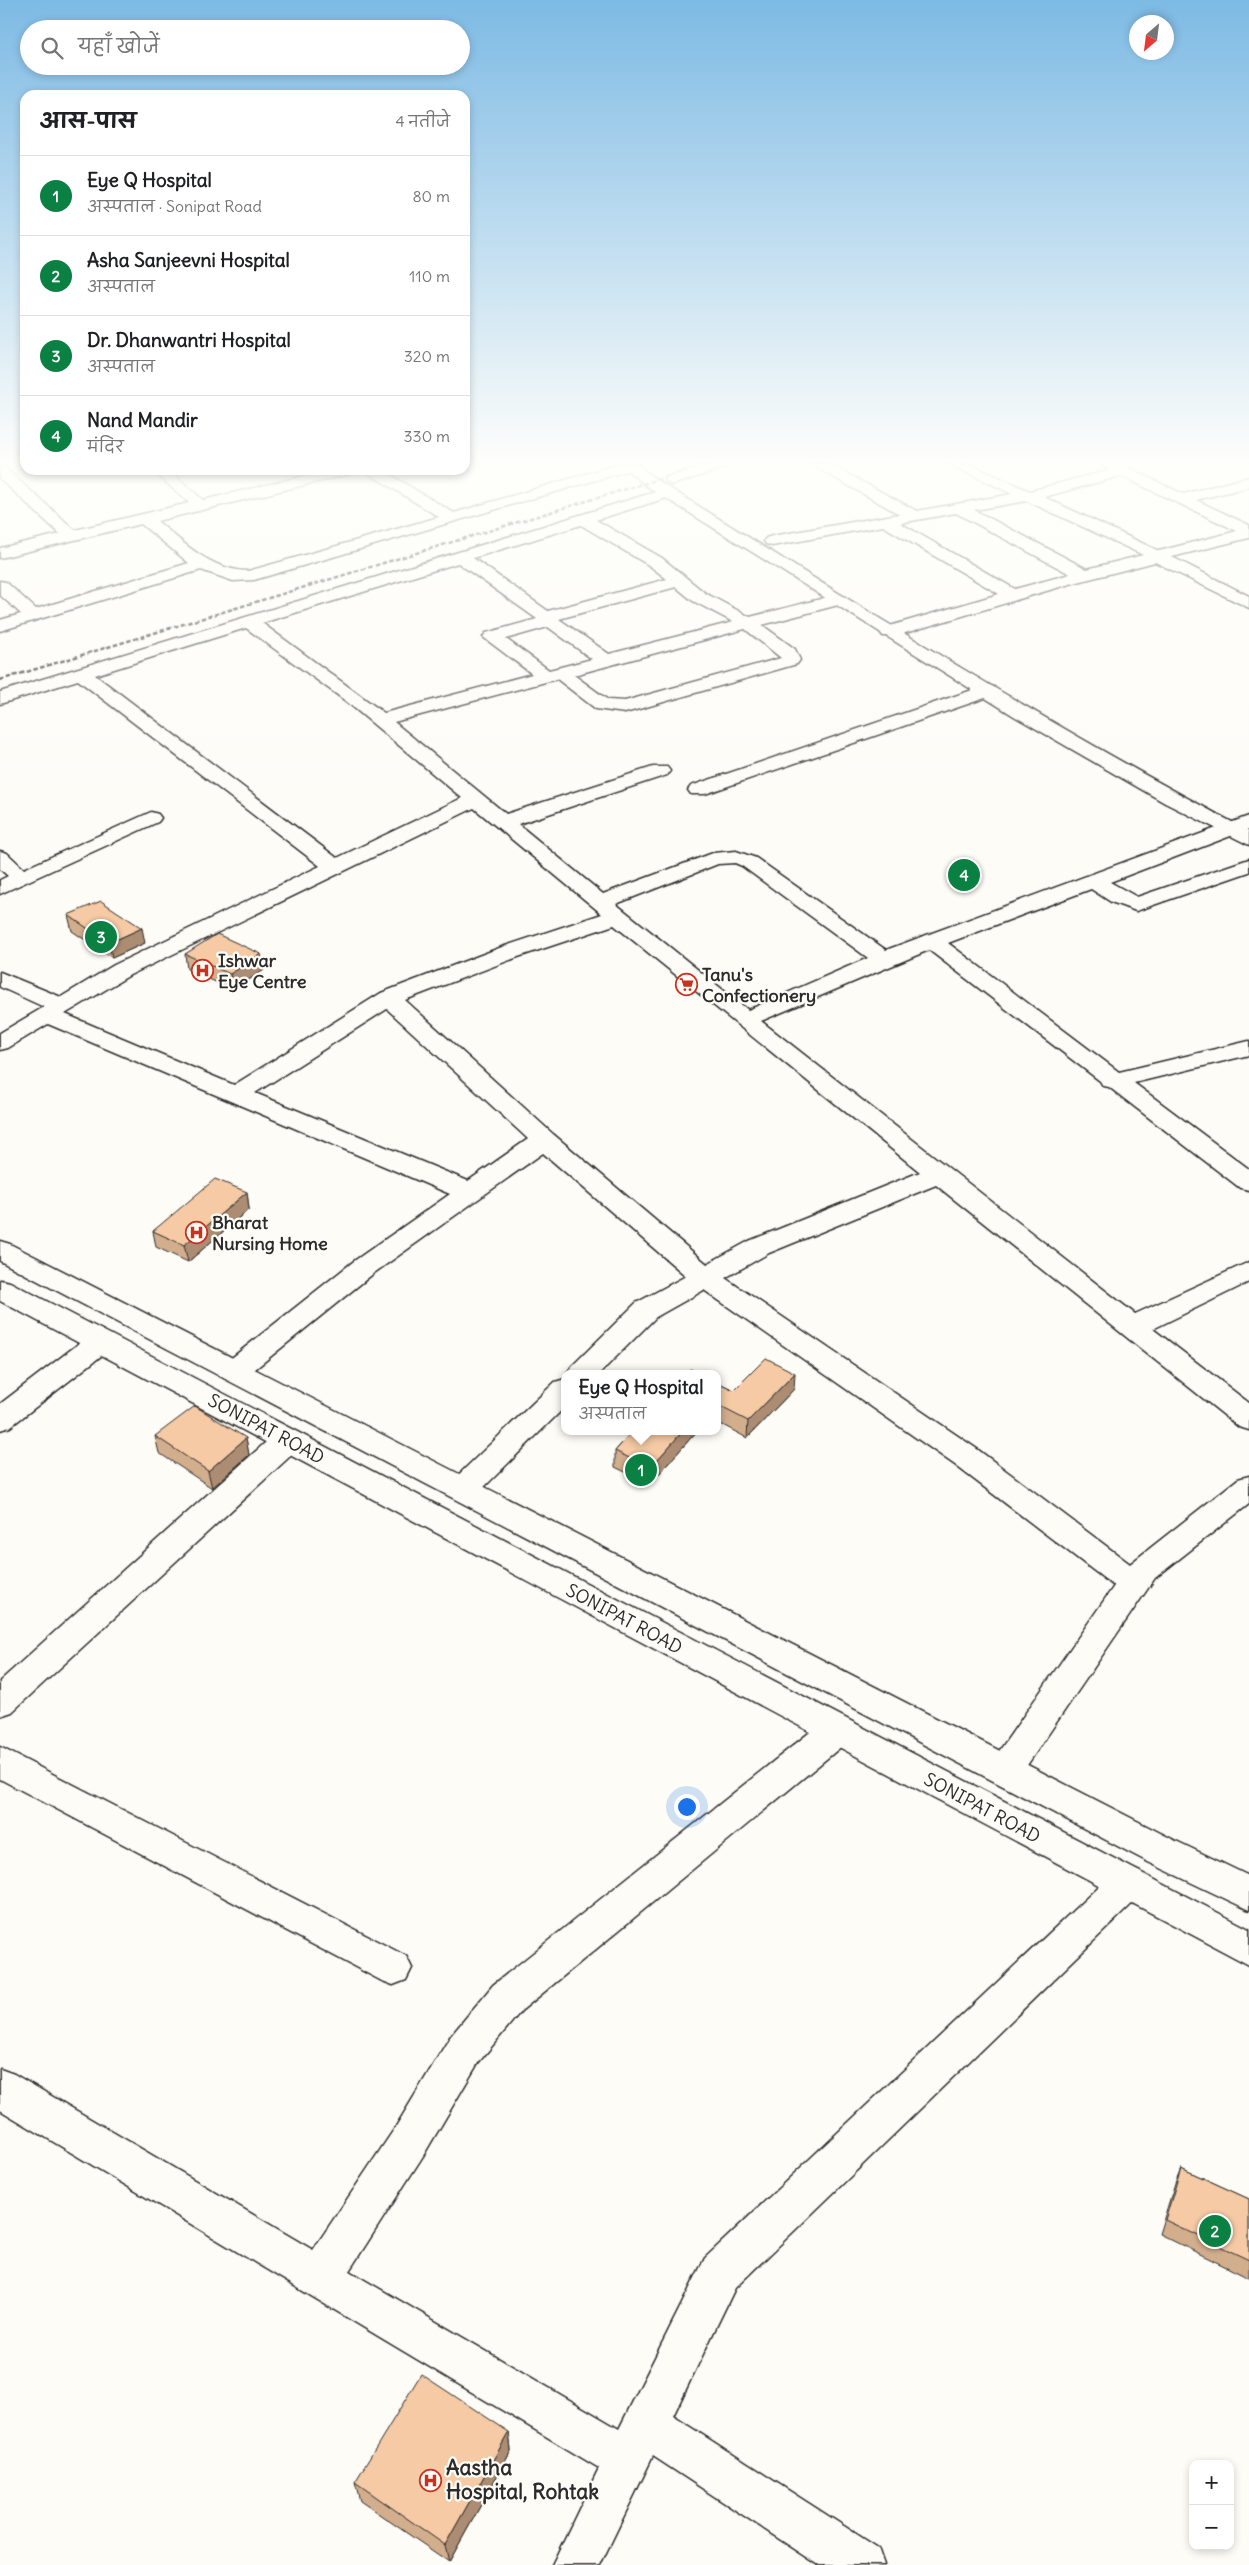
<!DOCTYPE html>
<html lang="hi">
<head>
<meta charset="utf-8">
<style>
	:root { --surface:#fff; --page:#f6f6f6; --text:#202124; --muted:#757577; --line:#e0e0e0; --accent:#0b8043 }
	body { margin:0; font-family:Delius,"Playpen Sans Deva",sans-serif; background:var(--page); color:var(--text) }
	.controls { position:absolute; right:15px; bottom:15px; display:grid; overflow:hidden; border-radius:10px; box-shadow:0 2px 8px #0003 }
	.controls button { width:45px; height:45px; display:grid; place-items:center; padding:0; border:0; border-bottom:1px solid var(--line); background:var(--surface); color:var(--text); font:25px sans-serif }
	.compass { position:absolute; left:1129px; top:15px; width:45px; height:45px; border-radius:50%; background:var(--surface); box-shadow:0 2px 8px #0003; rotate:208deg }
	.you { position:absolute; left:686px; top:1806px; width:18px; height:18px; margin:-12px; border:4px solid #fff; border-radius:50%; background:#1a73e8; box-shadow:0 0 0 8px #1a73e833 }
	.badge { display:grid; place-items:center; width:32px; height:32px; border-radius:50%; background:var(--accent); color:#fff; font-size:16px; font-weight:700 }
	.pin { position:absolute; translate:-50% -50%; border:2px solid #fff; box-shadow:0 1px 5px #0006 }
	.popup { position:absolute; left:561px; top:1370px; width:160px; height:65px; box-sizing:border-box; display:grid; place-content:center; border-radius:10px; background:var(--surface); filter:drop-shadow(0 1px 4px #0005); font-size:16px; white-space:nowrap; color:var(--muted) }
	.popup b { font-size:19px; color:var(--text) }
	.popup::after { content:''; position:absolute; left:50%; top:100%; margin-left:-10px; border:10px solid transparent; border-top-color:var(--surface) }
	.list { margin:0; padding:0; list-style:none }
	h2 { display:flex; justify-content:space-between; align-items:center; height:65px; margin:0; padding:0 20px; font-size:21px }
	h2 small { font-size:16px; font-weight:400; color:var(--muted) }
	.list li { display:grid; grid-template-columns:32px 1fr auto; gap:15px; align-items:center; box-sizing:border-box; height:80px; padding:0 20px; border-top:1px solid var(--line) }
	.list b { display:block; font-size:19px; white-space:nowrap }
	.list p { margin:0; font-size:16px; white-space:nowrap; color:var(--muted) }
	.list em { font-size:16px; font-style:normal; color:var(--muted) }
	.icon { flex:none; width:28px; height:28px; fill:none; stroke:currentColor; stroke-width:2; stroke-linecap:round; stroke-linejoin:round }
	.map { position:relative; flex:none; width:1249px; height:2565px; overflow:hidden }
	.search { position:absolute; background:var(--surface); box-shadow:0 2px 8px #0003; left:20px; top:20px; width:450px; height:55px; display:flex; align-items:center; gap:12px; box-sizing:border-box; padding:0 18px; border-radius:28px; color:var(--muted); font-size:19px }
	.panel { position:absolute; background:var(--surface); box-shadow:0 2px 8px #0003; left:20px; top:90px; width:450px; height:385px; border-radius:15px }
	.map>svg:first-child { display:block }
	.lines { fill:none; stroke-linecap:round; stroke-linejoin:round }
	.minor-casing { stroke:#2b2b2b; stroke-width:3 }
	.major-casing { stroke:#2b2b2b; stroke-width:3 }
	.minor { fill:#fdfcf7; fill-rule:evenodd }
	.major { fill:#fdfcf7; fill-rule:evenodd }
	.rail { stroke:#2b2b2b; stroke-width:2.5; stroke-dasharray:4.5 2.5; stroke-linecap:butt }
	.wall { fill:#d3ae8d; stroke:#2b2b2b }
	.shaded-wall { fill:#ac8d73; stroke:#2b2b2b }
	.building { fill:#f5caa4; stroke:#2b2b2b }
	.labels { text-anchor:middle; stroke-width:4.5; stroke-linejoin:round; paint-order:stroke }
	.poi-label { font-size:18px; font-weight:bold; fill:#2b2b2b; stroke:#fdfcf7; text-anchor:start }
	.street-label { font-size:18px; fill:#2b2b2b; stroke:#fdfcf7 }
	.near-poi-label { font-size:21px; font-weight:bold; fill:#2b2b2b; stroke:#fdfcf7; text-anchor:start }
</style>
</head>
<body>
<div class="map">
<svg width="1249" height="2565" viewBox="0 0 1249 2565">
	<rect width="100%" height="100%" fill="#fdfcf7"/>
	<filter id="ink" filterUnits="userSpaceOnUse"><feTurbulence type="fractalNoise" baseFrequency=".02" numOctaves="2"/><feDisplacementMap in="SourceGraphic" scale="10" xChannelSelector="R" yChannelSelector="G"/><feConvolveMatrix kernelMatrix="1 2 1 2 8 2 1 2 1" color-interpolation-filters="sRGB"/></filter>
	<g filter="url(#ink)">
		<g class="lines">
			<defs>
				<g id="minor">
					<path d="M619 464 637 466 634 469 254 580 233 581 201 570 0 631V620L21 614 0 595V581L6 582 36 609 189 563 141 524 0 558V548L60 534 0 479V466L5 468 75 530 189 503 152 470H169L203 500 330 470H357L354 473 157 521C184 543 210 570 248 571L439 517 363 470H382L454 513Z"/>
					<path d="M706 464H729L727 467 672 485 664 480 667 477Z"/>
					<path d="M810 464H829L917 511 1012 494 949 464H969L1030 491 1109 470 1101 464H1121L1183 494 1249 477V487L1196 500 1249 525V538L1172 557 1249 596V608L1155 562 1070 584 895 636H883L880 632 883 628 999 594 883 526 772 546 766 544 764 541 766 538 772 536 899 514ZM1121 476 1237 531 1159 551 1044 497ZM1027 501 1143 555 1087 569 974 510ZM956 513 1070 574 1015 589 900 523Z"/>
					<path d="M668 488 676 493 673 496 596 520 662 558 705 593 750 617 836 595 842 596 845 600 842 604 762 625 795 649 800 660 797 664 625 713 596 709 557 679 394 722 506 814 653 767H667L670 771 667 775 518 824 603 894 713 853 736 851 756 858 886 950 1249 816V829L1110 882 1137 897 1249 859V872L1136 911 1111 902 1091 889 948 943 1119 1072 1249 1041V1055L1134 1083 1249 1169V1190L1240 1188 1109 1087 1103 1086 1100 1081 929 950 761 1021 1135 1314 1249 1262V1282L1153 1329 1249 1403V1430L1239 1427 936 1185 769 1253 725 1278 977 1449 1130 1564 1238 1479 1249 1476V1504L1155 1578 1017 1780 1005 1785 993 1780 988 1770 993 1760 1114 1586 955 1465 704 1290 656 1317 599 1374H567L571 1367 636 1303 686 1276 543 1153 374 1273 244 1378 234 1381 224 1378 220 1371 224 1364 354 1261 450 1194 48 1024 8 1048 0 1050V1033L44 1007 0 987V972L61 997 114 965 320 866 78 680 0 704V692ZM581 525 650 566 667 579 548 611 473 558ZM458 563 537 619 486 633 483 637 532 674 384 713 262 623ZM676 587 693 601 733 622 609 654 559 619ZM548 627 592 659 549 670 506 639ZM246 628 347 702 462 798 337 858 95 675ZM745 629 781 658 625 701 608 700 574 675ZM474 808 602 914 502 947 381 993 234 1085 65 1014 130 975ZM735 863 742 866 868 958 748 1010 616 904 718 864ZM614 925 920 1172 749 1241 707 1264 553 1134 405 1000 518 957ZM387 1009 528 1139 468 1181 255 1093Z"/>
					<path d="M987 685 994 687 996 691 994 695 705 794H691L688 790 691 786Z"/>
					<path d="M151 812 158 814 161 818 158 822 0 894V880L8 876 0 869V851L7 853 24 869Z"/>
					<path d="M100 1332 110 1335 114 1342 110 1349 10 1427 0 1430V1404L90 1335Z"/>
					<path d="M565 1379V1407L474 1497 463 1500 452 1497 448 1489 452 1481 555 1382Z"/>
					<path d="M287 1430 298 1433 302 1441 298 1449 12 1712 0 1716V1681L276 1433Z"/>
					<path d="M836 1717 848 1721 853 1731 848 1741 521 2011 478 2063 423 2156 349 2271 619 2429 705 2258 1114 1872 1127 1868 1140 1872 1145 1884 1140 1896 735 2288 673 2416 878 2548 884 2565H819L653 2456 600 2565H552L599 2468 0 2110V2069L14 2074 313 2250 395 2128 450 2037 493 1985 824 1721Z"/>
					<path d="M0 1747 406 1956 412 1968 406 1980 393 1985 380 1980 0 1779Z"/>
				</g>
				<g id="major">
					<path d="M620 464H637L655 479C851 601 1045 724 1249 831V845L1165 803 1014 716 645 485Z"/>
					<path d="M0 1241 10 1244 1174 1840 1249 1876V1910L1148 1862 0 1261Z"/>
					<path d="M0 1280 10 1282 1249 1929V1965L0 1301Z"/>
				</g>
			</defs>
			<!-- minor casing -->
			<use href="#minor" class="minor-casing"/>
			<!-- major casing -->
			<use href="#major" class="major-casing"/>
			<!-- minor -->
			<use href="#minor" class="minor"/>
			<!-- major -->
			<use href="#major" class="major"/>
			<!-- rail -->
			<path class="rail" d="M0 680 708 464"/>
		</g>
		<!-- wall -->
		<g class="wall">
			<path d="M68 915 145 943 112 958 72 931Z"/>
			<path d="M185 954 264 970 233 990 187 969Z"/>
			<path d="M247 1192 249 1209 188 1262 156 1247 153 1231Z"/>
			<path d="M717 1382 734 1390 794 1389 747 1438 717 1422Z"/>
			<path d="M633 1431H697L650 1484 615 1467V1451Z"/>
			<path d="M155 1436 246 1438 249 1455 212 1488 159 1453Z"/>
			<path d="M1181 2168 1249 2199V2278L1159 2234 1175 2183Z"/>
			<path d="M509 2432 511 2451 449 2562 360 2501 355 2482Z"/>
		</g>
		<!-- shaded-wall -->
		<g class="shaded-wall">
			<path d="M142 928 145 943 112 958 109 943Z"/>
			<path d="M261 954 264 970 233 990 230 974Z"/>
			<path d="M247 1192 249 1209 188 1262 184 1245Z"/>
			<path d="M795 1373 794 1389 747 1438 748 1421Z"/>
			<path d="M683 1431H697L650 1484V1468Z"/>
			<path d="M246 1438 249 1455 212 1488 208 1471Z"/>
			<path d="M509 2432 511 2451 449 2562 445 2545Z"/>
		</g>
		<!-- building -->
		<g class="building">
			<path d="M101 901 142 928 109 943 68 915Z"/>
			<path d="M217 934 261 954 230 974 185 954Z"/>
			<path d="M215 1179 247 1192 184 1245 153 1231Z"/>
			<path d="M766 1358 795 1373 748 1421 717 1405V1382L734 1390Z"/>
			<path d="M690 1369 700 1374H686Z"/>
			<path d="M195 1406 246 1438 208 1471 155 1436Z"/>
			<path d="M633 1431H683L650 1468 615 1451Z"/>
			<path d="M1181 2168 1249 2199V2260L1165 2220Z"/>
			<path d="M421 2374 509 2432 445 2545 355 2482Z"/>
		</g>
	</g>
	<!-- sky -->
	<linearGradient id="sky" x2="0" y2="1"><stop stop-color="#7dbae4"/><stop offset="0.56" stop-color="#fefefb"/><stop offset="1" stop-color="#fefefb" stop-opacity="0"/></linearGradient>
	<rect width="1249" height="823" fill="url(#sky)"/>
	<!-- icons -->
	<defs>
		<symbol id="hospital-ring" viewBox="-11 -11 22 22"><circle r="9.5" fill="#fdfcf7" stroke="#c8321e" stroke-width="1.5"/><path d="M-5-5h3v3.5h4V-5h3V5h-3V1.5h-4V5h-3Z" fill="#c8321e"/></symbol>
		<symbol id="supermarket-ring" viewBox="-11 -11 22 22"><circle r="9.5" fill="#fdfcf7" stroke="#c8321e" stroke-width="1.5"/><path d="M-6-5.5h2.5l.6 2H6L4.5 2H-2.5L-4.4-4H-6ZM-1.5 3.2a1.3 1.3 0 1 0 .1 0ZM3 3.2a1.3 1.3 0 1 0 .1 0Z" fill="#c8321e"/></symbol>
	</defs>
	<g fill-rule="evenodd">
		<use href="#hospital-ring" x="190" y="958" width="25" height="25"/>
		<use href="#supermarket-ring" x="674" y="972" width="25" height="25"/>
		<use href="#hospital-ring" x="184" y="1220" width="25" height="25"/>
		<use href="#hospital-ring" x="418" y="2468" width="25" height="25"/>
	</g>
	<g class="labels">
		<!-- poi labels -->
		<g class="poi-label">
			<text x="218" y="967">Ishwar<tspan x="218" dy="21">Eye Centre</tspan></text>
			<text x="702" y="981">Tanu's<tspan x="702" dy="21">Confectionery</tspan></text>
			<text x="212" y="1229">Bharat<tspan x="212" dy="21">Nursing Home</tspan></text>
		</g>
		<!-- street labels -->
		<g class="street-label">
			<text transform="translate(266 1429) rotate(28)" y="6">SONIPAT ROAD</text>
			<text transform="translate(624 1619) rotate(28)" y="6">SONIPAT ROAD</text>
			<text transform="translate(982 1808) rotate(28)" y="6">SONIPAT ROAD</text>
		</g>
		<!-- near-poi labels -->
		<g class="near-poi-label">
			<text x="446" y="2475">Aastha<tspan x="446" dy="24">Hospital, Rohtak</tspan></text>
		</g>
	</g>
</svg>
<div class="controls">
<button>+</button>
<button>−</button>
</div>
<svg class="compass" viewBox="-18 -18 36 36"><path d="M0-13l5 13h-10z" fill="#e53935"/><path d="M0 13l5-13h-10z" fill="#757577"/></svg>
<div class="you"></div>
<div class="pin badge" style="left:641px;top:1470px">1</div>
<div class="popup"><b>Eye Q Hospital</b>अस्पताल</div>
<div class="pin badge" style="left:1215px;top:2231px">2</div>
<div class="pin badge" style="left:101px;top:937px">3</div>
<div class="pin badge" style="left:964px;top:875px">4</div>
<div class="search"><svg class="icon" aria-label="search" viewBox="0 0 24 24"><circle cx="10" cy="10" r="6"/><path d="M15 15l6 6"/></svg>यहाँ खोजें</div>
<section class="panel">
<h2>आस-पास<small>4 नतीजे</small></h2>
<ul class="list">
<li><span class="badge">1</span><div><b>Eye Q Hospital</b><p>अस्पताल · Sonipat Road</p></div><em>80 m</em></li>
<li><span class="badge">2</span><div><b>Asha Sanjeevni Hospital</b><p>अस्पताल</p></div><em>110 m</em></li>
<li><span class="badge">3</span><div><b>Dr. Dhanwantri Hospital</b><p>अस्पताल</p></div><em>320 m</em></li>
<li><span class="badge">4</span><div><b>Nand Mandir</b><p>मंदिर</p></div><em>330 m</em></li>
</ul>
</section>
</div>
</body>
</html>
